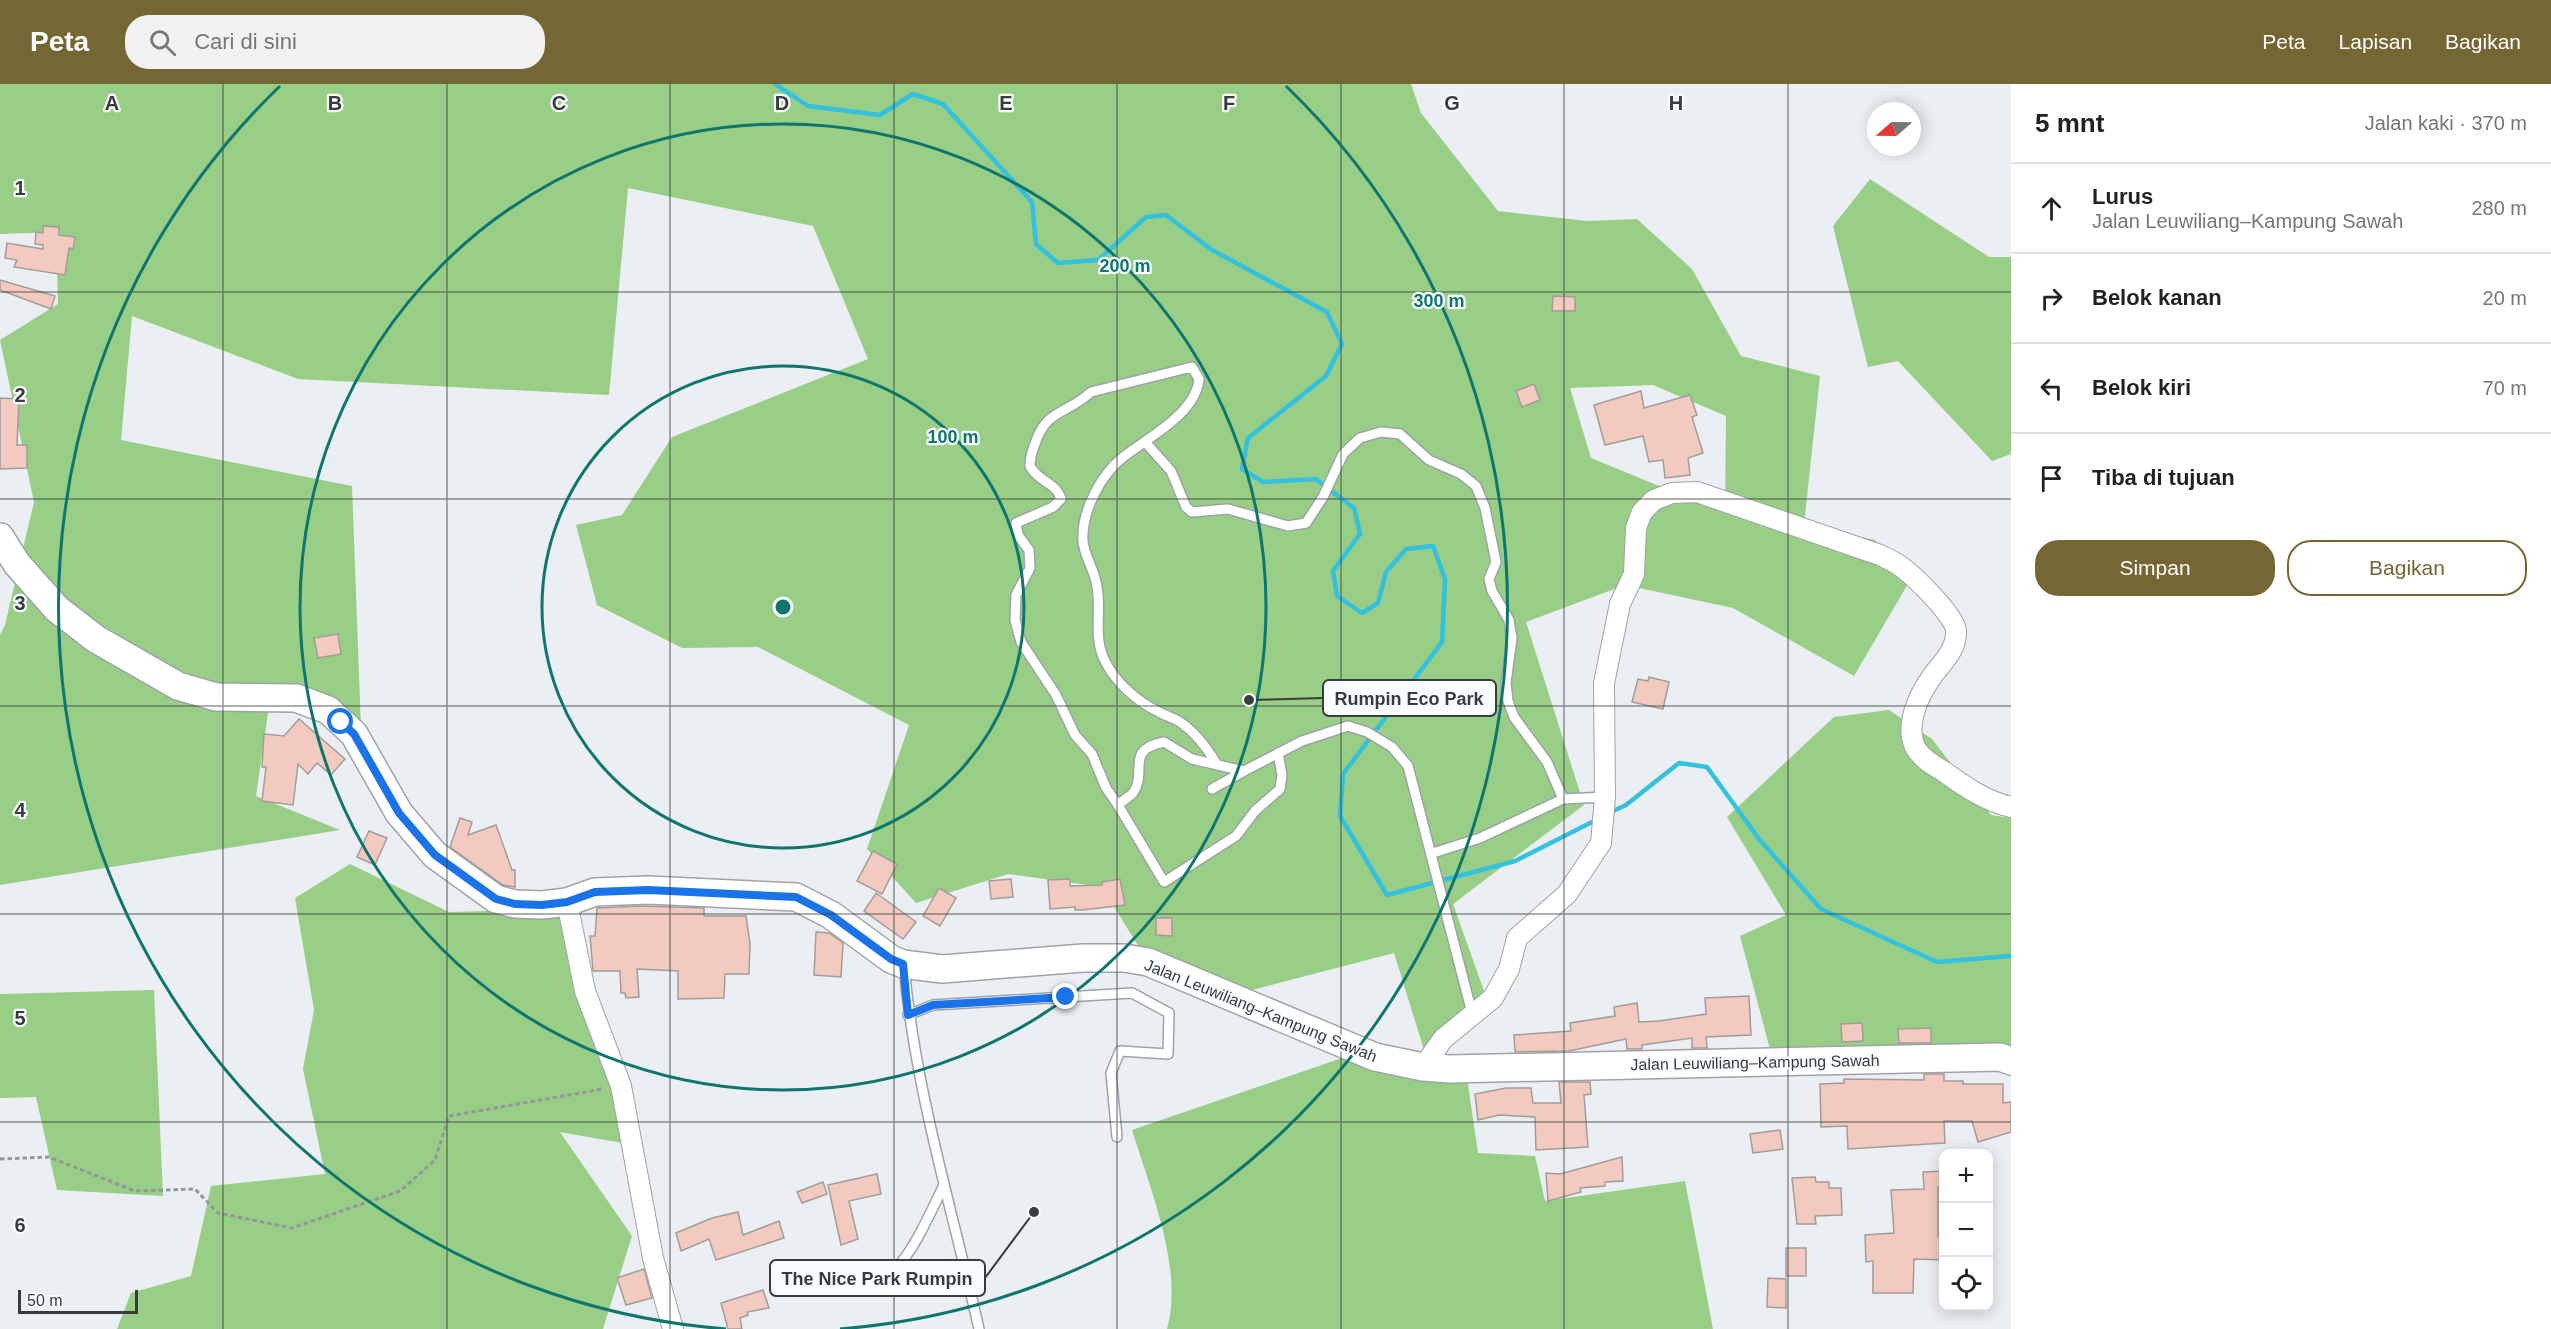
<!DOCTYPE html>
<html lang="id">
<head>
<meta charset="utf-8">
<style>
	:root { --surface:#fff; --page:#f2f2f2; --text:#222; --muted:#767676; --line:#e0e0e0; --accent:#756734 }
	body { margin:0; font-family:Helvetica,sans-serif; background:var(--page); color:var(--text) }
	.controls { position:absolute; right:18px; bottom:18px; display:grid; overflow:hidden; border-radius:12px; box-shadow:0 3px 15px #0003 }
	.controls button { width:54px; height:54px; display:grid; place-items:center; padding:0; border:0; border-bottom:2px solid var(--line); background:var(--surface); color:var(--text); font:30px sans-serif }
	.compass { position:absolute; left:1867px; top:18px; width:54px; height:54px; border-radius:50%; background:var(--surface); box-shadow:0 3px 15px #0003; rotate:250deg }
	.scale { position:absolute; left:18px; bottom:15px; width:120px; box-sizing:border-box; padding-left:6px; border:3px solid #393b3c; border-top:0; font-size:16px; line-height:21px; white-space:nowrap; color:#393b3c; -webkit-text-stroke:4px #f9fcfe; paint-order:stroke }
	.stop { position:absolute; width:18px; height:18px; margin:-14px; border:4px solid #1a73e8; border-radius:50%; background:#fff }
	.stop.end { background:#1a73e8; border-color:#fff; box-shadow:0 2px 6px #0008 }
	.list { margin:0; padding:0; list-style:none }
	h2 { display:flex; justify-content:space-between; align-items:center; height:78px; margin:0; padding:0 24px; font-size:26px }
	h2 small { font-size:20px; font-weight:400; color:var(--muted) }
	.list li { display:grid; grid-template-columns:39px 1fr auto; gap:18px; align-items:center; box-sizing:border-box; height:90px; padding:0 24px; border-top:2px solid var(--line) }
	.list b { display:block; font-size:22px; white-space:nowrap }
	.list p { margin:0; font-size:20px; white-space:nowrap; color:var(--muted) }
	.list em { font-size:20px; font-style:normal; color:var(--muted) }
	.actions { display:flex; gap:12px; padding:18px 24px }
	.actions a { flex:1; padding:14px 0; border:2px solid var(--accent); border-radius:24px; text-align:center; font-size:21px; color:var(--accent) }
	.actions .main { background:var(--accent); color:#fff }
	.icon { flex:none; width:33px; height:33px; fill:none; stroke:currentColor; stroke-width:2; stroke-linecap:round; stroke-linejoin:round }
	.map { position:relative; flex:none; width:2011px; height:1245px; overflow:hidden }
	header { display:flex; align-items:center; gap:36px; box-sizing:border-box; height:84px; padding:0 30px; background:var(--accent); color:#fff }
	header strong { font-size:28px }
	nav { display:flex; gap:33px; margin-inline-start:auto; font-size:21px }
	.search { width:420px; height:54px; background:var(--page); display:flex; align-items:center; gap:15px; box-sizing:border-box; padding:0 21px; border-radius:24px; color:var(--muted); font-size:22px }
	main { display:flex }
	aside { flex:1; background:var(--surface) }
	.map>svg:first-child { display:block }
	.green { fill:#98ce85; fill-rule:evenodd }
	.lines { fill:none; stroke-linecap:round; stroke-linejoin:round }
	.stream { stroke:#34c1e0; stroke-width:4.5 }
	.building { fill:#f3cac0; stroke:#a29c9a; stroke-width:1.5 }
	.service-casing { stroke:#9fa3a7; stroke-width:12 }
	.minor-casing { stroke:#9fa3a7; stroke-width:22 }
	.secondary-casing { stroke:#9fa3a7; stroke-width:30 }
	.path { stroke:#94979a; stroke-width:3; stroke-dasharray:4.5 3; stroke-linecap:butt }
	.service { stroke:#fff; stroke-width:9 }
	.minor { stroke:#fff; stroke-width:20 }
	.secondary { stroke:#fff; stroke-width:27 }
	.route { stroke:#1a73e8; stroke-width:8 }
	.grid { fill:none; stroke:#393b3c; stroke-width:1.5; stroke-opacity:0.55 }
	.ring { fill:none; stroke:#0f766e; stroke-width:3 }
	.labels { text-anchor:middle; stroke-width:4.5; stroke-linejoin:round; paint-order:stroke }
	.street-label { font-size:16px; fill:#393b3c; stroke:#f9fcfe }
	.grid-label { font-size:20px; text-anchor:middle; font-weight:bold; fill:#393b3c; stroke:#f9fcfe; stroke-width:4.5; stroke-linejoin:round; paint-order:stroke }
	.centre { fill:#0f766e; stroke:#f9fcfe; stroke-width:3 }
	.ring-label { font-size:18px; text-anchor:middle; font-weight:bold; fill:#0f766e; stroke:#f9fcfe; stroke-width:4.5; stroke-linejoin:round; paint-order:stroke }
	.leader { fill:none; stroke:#393b3c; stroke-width:2 }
	.callout-dot { fill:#393b3c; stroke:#f9fcfe; stroke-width:2 }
	.callout { fill:#f9fcfe; stroke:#393b3c; stroke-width:2 }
	.callout-label { font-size:18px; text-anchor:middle; font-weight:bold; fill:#393b3c }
</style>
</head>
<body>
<header>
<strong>Peta</strong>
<div class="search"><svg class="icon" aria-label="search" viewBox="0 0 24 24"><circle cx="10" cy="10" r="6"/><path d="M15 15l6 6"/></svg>Cari di sini</div>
<nav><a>Peta</a><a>Lapisan</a><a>Bagikan</a></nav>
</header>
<main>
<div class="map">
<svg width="2011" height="1245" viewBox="0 0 2011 1245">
	<rect width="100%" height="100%" fill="#ebeff3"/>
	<!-- green -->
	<g class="green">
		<path d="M0 0H1411L1421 29 1498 127 1587 137 1637 135 1692 185 1741 272 1820 292 1804 441 1875 456 1909 498 1854 592 1733 524 1625 501 1526 538 1584 721 1453 820 1488 918 1430 983 1466 987 1478 1069 1535 1072 1545 1117 1685 1097 1713 1245H1167C1184 1186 1150 1104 1132 1046L1345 973 1429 982 1394 869 1225 913 1145 873 1102 803 1008 790 916 819 867 765 909 641 758 563 682 564 597 521 576 441 622 431 672 353 868 275 813 142 628 104 609 311 298 295 132 232 121 356 352 402 361 645 269 622 256 712 340 746 0 801V551L5 541 34 418 0 256 58 220 56 148 0 150ZM1653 301 1726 332 1725 429 1591 374 1570 304Z"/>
		<path d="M1870 95 1989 173H2011V370L1992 377 1898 277 1868 283 1833 142Z"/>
		<path d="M1889 626 1932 655 1991 731 2011 734V971L1772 973 1740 852 1786 831 1727 733 1834 633Z"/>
		<path d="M350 780 449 828 572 825 628 1060 560 1048 632 1152 603 1245H117L131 1209 191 1192 211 1102 325 1090 303 985 314 926 295 814Z"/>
		<path d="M154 906 163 1112 57 1106 36 1013 0 1014V910Z"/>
	</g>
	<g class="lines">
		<!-- stream -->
		<g class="stream">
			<path d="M775 0 808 22 880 31 913 10 943 20 1032 118 1036 160 1058 179 1098 176 1146 133 1166 131 1212 166 1327 228 1342 260 1326 292 1248 354 1242 385 1263 398 1316 395 1354 424 1360 450 1333 487 1337 512 1362 529 1378 519 1386 488 1406 465 1433 462 1445 495 1442 558 1343 690 1340 732 1387 811 1515 777 1596 736"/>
			<path d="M1609 729 1626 721 1679 679 1707 683 1759 755 1821 825 1937 878 2011 872"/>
		</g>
	</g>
	<!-- building -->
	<g class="building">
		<path d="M43 142 59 143V151L75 153 73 165 69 164 65 191 14 183 17 176 5 174 7 159 43 165V161L35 160 36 148 43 149Z"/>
		<path d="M0 196 55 212 51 225 0 206Z"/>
		<path d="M1553 212 1575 213V227H1552Z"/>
		<path d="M1534 300 1540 316 1522 323 1516 307Z"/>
		<path d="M1641 307 1644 324 1690 311 1697 331 1692 333 1703 369 1688 374 1690 391 1665 394 1663 376 1649 378 1643 352 1605 361 1594 321Z"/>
		<path d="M0 314 19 315 17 361H27V384L0 385Z"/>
		<path d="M338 550 341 570 318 574 314 554Z"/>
		<path d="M1649 593 1669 598 1663 625 1632 618 1638 595 1648 597Z"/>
		<path d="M299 635 345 675 331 691 317 679 308 690 298 680 293 721 262 717 266 683H262L264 650 284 652Z"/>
		<path d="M460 734 472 738 468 751 496 741 512 786H515V803L503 801 450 763Z"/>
		<path d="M369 747 387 754 375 781 357 773Z"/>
		<path d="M873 767 897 780 882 810 857 797Z"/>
		<path d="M1011 795 1013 813 991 815 989 797Z"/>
		<path d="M1070 795V802L1102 801V798L1120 795 1125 821 1082 826H1075V823L1050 825 1048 796Z"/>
		<path d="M939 804 956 814 940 842 923 832Z"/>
		<path d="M876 809 916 838 903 855 864 827Z"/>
		<path d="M640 822 704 824V832H746L750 860 749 890H725L724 914 678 915V887L637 885 639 913 626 914 625 909H621L620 887H593L590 852H595L597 824Z"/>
		<path d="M1156 834H1172V852L1156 851Z"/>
		<path d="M816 848 829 849 843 859 841 893 814 891Z"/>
		<path d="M1749 912 1751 951 1706 953 1707 964H1692V954L1642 961V965H1627L1626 955 1569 967 1515 968 1514 951 1571 947 1570 939 1615 932 1614 923 1637 919 1639 938 1659 937 1706 930 1705 914Z"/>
		<path d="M1862 939 1863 957 1842 958 1841 940Z"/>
		<path d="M1931 944V959H1899L1898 945Z"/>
		<path d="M1924 990H1944V997H1963V1000H2003V1019L2011 1018V1048L1978 1058 1972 1037H1944L1945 1059 1848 1065 1847 1042 1821 1043 1820 1000 1844 999V995L1924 996Z"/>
		<path d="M1559 998H1590L1591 1010 1584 1011 1588 1063 1536 1066 1535 1033 1499 1031 1478 1036 1475 1010 1506 1004H1531L1533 1019H1561Z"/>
		<path d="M1780 1046 1783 1065 1753 1069 1750 1050Z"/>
		<path d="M1622 1073 1623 1097 1605 1098V1102L1580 1104 1581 1108 1548 1117 1546 1089 1560 1090Z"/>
		<path d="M1944 1087V1103H1938V1152H1944V1176L1914 1175 1913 1209H1873V1177L1866 1178 1865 1151 1894 1149 1891 1106 1924 1105 1923 1088Z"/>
		<path d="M877 1090 881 1110 849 1117 858 1155 841 1161 828 1101Z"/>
		<path d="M1815 1093 1816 1098H1829V1104H1841L1842 1131 1815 1132 1816 1140H1797L1792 1094Z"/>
		<path d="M823 1098 827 1110 802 1119 797 1108Z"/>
		<path d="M738 1128 743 1151 779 1137 784 1154 716 1176 709 1155 681 1167 676 1149 712 1134Z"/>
		<rect x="1786" y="1164" width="20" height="28"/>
		<path d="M644 1185 652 1214 626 1221 617 1194Z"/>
		<path d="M1768 1194 1786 1195V1224L1767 1223Z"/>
		<path d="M763 1206 769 1224 747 1228 748 1231 740 1234 742 1245H728L721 1219Z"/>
	</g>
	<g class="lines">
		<defs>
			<g id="service">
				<path d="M1146 359 1171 387 1186 423 1192 428 1228 425 1288 442 1306 439 1323 413 1343 370 1360 354 1381 348 1400 350 1429 376 1461 390 1476 402 1485 424 1496 478 1489 495 1492 507 1509 536 1512 554 1506 599 1508 617 1514 633 1547 678 1563 715 1480 754 1433 769"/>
				<path d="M1216 679C1207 664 1195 648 1180 638 1174 634 1166 632 1159 628 1138 618 1117 600 1106 579 1092 554 1102 529 1097 503 1095 485 1081 468 1083 450 1084 424 1101 391 1122 374 1147 354 1196 330 1199 295L1192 283 1091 308C1066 331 1046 325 1035 360 1032 367 1030 374 1030 382 1037 397 1057 399 1061 415L1053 423 1016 439 1018 451 1029 466 1030 484 1016 511 1015 536 1021 558 1056 611 1075 651 1092 670 1106 704 1118 721C1122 717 1129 713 1133 709 1148 687 1124 666 1164 658L1192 675 1244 687 1302 657 1348 642 1367 648 1392 663 1408 682 1472 929"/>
				<path d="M1212 705 1244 687"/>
				<path d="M1563 715 1605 713"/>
				<path d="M1118 721 1164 798 1236 752 1255 727 1280 705 1282 691 1278 669"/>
				<path d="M904 882C915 1006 952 1124 979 1245"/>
				<path d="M908 931 933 921 1132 909 1169 929 1168 970 1120 967 1111 989 1117 1053"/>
				<path d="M842 1200C859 1197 877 1195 892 1187 910 1176 933 1123 943 1103"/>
			</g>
			<g id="minor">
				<path d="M567 818 585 907 621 1002 653 1174 673 1245"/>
				<path d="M1423 983 1443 955 1493 914 1509 885 1517 854 1567 810 1601 759 1605 713 1604 599 1620 520 1634 490 1636 444 1642 428 1654 416 1672 409 1697 408 1880 471C1888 475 1898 479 1904 485 1916 494 1956 533 1956 547 1957 567 1941 579 1931 594 1918 612 1905 642 1915 663 1921 674 1933 681 1943 687 1964 702 1985 717 2011 723"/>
			</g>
			<path id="secondary" d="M0 453 17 480 57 525 96 555 178 602 216 613 296 614 328 626 354 650 399 729 435 771 496 815 515 820 542 821 567 818 595 808 648 806 796 813 831 831 891 875 903 880 942 885 1083 874H1124L1148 878 1375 973 1423 983 1450 985 2000 973 2011 977"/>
		</defs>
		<!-- service casing -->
		<use href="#service" class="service-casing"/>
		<!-- minor casing -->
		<use href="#minor" class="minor-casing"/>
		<!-- secondary casing -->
		<use href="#secondary" class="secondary-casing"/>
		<!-- path -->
		<path class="path" d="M0 1075 49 1073 135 1107 195 1105 218 1129 292 1144 400 1107 435 1076 449 1032 603 1005"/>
		<!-- service -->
		<use href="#service" class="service"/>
		<!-- minor -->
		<use href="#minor" class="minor"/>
		<!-- secondary -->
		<use href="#secondary" class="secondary"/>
	</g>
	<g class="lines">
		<!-- route -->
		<path class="route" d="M341 638 354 650 399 729 435 771 496 815 515 820 542 821 567 818 595 808 648 806 796 813 831 831 891 875 903 880 908 931 933 921 1066 913"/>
	</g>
	<!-- grid -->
	<path class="grid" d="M223 0V1245M447 0V1245M670 0V1245M894 0V1245M1117 0V1245M1341 0V1245M1564 0V1245M1788 0V1245M0 208H2011M0 415H2011M0 622H2011M0 830H2011M0 1038H2011"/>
	<!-- distance rings -->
	<g class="ring">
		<circle cx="783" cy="523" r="241"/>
		<circle cx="783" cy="523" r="483"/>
		<path d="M726 1245A724 724 0 0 1 280 2M1286 2A724 724 0 0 1 840 1245"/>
	</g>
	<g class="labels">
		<!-- street labels -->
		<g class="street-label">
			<text transform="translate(1261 926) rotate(22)" y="6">Jalan Leuwiliang–Kampung Sawah</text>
			<text transform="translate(1755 978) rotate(-1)" y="6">Jalan Leuwiliang–Kampung Sawah</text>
		</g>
	</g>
	<g class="grid-label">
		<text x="112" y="26">A</text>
		<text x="335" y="26">B</text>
		<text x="559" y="26">C</text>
		<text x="782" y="26">D</text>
		<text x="1006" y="26">E</text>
		<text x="1229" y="26">F</text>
		<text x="1452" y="26">G</text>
		<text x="1676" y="26">H</text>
		<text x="20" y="111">1</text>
		<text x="20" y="318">2</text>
		<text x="20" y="526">3</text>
		<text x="20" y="733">4</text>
		<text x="20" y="941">5</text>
		<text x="20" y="1148">6</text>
	</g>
	<circle cx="783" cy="523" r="9" class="centre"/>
	<g class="ring-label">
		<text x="1125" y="188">200 m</text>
		<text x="1439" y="223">300 m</text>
		<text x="953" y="359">100 m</text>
	</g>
	<!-- callouts -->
	<path class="leader" d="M1249 616L1323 614M1034 1128L985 1194"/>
	<g class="callout-dot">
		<circle cx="1249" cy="616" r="6"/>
		<circle cx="1034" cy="1128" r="6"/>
	</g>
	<g class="callout">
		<rect x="1323" y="596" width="173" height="36" rx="6"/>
		<rect x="770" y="1176" width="215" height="36" rx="6"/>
	</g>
	<g class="callout-label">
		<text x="1409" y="621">Rumpin Eco Park</text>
		<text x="877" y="1201">The Nice Park Rumpin</text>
	</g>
</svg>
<div class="controls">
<button>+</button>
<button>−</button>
<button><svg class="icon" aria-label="locate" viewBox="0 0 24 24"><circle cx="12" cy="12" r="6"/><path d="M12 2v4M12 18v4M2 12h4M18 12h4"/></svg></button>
</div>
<svg class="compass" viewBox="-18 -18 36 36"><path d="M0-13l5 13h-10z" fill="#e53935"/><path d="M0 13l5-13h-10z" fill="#767676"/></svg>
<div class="scale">50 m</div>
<div class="stop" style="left:341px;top:638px"></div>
<div class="stop end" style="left:1066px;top:913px"></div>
</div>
<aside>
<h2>5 mnt<small>Jalan kaki · 370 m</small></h2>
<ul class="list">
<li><svg class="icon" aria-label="ahead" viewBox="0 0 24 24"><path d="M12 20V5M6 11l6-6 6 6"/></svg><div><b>Lurus</b><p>Jalan Leuwiliang–Kampung Sawah</p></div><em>280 m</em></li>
<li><svg class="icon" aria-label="right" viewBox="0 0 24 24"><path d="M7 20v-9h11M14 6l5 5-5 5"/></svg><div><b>Belok kanan</b></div><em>20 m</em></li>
<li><svg class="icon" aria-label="left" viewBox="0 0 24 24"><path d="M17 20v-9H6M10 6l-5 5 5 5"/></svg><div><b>Belok kiri</b></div><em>70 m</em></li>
<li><svg class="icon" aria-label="arrive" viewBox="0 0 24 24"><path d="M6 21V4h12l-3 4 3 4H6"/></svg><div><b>Tiba di tujuan</b></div></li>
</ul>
<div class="actions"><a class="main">Simpan</a><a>Bagikan</a></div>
</aside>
</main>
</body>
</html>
